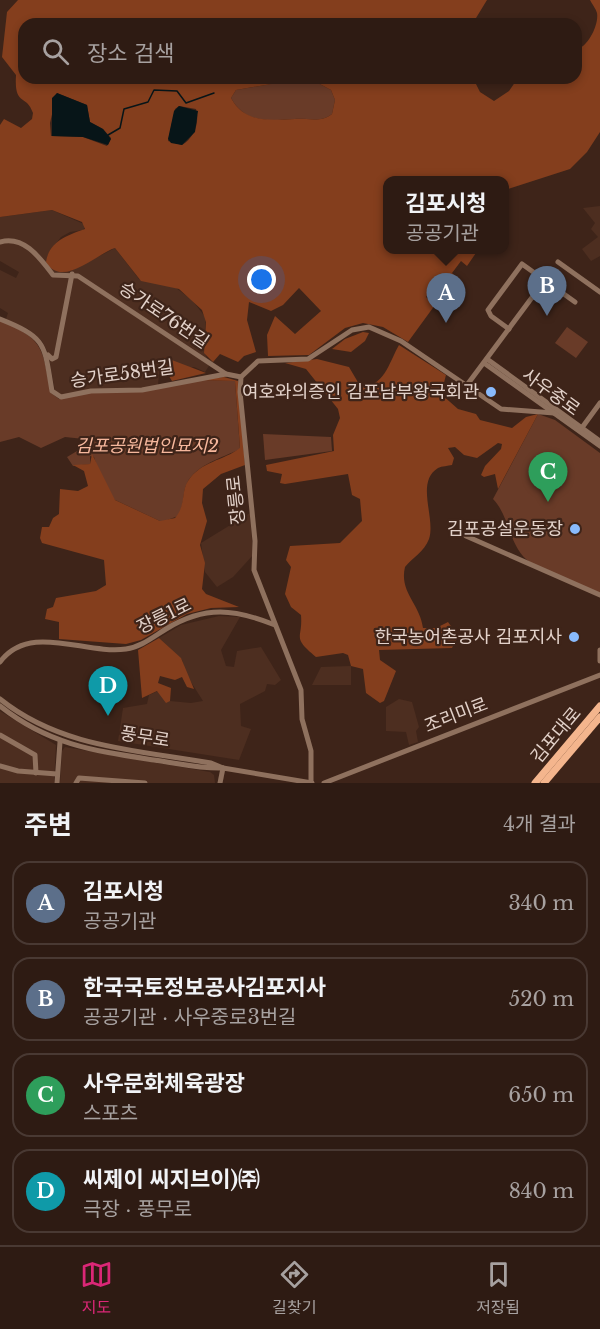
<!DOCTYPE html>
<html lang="ko">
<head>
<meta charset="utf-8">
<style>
	:root { --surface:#2e1b13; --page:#36241c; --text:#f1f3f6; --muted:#a7a1a0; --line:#493933; --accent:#db2777 }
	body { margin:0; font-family:"Libre Baskerville","Noto Sans KR",serif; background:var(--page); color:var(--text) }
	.you { position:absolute; left:262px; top:280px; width:21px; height:21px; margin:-15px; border:4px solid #fff; border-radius:50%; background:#1a73e8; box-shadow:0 0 0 9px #1a73e833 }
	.badge { display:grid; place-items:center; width:39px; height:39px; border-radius:50%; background:var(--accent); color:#fff; font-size:20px; font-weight:700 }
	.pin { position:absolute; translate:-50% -50px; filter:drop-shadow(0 2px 3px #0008) }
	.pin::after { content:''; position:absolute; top:32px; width:21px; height:18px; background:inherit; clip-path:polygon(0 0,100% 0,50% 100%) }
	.popup { position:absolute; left:383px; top:176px; width:126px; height:78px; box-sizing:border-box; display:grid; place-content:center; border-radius:12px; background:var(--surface); filter:drop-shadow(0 2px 4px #0005); font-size:20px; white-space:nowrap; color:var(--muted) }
	.popup b { font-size:22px; color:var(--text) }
	.popup::after { content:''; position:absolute; left:50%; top:100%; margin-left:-12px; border:12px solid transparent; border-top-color:var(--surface) }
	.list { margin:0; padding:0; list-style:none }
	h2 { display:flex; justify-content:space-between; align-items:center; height:78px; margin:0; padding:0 24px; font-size:26px }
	h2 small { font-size:20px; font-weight:400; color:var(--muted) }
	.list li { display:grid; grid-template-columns:39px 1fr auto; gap:18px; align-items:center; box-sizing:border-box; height:84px; margin:0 12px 12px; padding:0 12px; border:2px solid var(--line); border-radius:18px }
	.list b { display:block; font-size:22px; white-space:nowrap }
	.list p { margin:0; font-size:20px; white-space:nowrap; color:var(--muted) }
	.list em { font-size:20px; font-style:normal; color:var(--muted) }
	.icon { flex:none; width:33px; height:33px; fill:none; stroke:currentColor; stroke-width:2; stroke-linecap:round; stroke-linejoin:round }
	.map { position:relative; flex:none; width:600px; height:783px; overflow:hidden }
	.search { position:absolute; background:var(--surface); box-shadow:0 3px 9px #0003; left:18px; right:18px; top:18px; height:66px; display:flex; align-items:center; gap:15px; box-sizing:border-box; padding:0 21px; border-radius:18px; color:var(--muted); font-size:22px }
	.sheet { height:462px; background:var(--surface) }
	nav { display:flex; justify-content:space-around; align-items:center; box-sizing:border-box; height:84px; border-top:2px solid var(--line); background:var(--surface); font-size:16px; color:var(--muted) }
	nav a { display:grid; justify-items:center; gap:3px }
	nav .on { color:var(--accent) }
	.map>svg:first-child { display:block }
	.built { fill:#4d2e20 }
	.green { fill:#693b28 }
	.forest { fill:#843e1d; fill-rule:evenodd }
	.water { fill:#071518 }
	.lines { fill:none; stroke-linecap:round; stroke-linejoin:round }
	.stream { stroke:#071518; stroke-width:1.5 }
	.minor { stroke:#8f715e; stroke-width:5 }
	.major { stroke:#f4b58d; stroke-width:7 }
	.poi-dot { fill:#89bafc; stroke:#3e2419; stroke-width:2 }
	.labels { text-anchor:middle; stroke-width:4.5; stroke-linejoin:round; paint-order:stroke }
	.street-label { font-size:18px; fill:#e3d2ca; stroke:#3e2419 }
	.poi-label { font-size:18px; fill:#e3d2ca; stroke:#3e2419; text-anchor:end }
	.park-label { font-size:18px; font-style:italic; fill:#f6b79c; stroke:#3e2419 }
</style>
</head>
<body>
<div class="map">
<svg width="600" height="783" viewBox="0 0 600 783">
	<rect width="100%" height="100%" fill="#3e2419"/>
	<!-- built -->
	<g class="built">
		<path d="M600 206V256L591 261 582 249 598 237 591 229 595 223 583 208Z"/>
		<path d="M52 210 86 225 83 230 70 232 61 237 48 254 70 271 115 248 139 279 176 288 192 300 206 318 203 349 207 358 212 361 205 372 194 367 159 374 158 385 144 388 61 395 55 391 48 353 42 341 28 329 6 319 8 313 0 308V270L16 278 19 272 0 261V217Z"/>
		<path d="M250 513 253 555 233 577 217 587 205 572 201 543Z"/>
		<path d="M219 616 240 617 221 650 226 666 234 667 237 651 261 647 281 680 275 685 267 684 265 691 240 704 241 726 251 729 239 760 118 741 123 708 147 704 149 695 158 691 170 701 191 703 203 701 186 674 182 660 159 638 181 625Z"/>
		<path d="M351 666V685H312L321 667Z"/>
		<path d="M399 699 412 702 419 727 416 731 418 742 409 745 406 732 386 731V707Z"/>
		<path d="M0 711 56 745 54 783H0Z"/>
		<path d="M65 747 210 772 214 775 215 783H60L62 751Z"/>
	</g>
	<!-- green -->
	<g class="green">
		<path d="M288 81 316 82 331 90 335 100 332 114C321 123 308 118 295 119 270 120 246 125 231 98L236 90Z"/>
		<path d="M0 320C45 340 42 348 51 393L59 399 87 393 132 392 195 380 235 381 240 449C222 458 197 464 187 483 182 493 185 505 178 516L162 522 113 499 99 474 94 457 90 456V464L73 466 67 457 87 445 84 439 65 437 41 448 19 437 0 442Z"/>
		<path d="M567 327 588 342 576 358 555 343Z"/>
		<path d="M538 414 555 420 600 453V593C584 586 538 569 527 560 509 545 509 515 493 499Z"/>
		<path d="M263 434 331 437 332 451 265 460Z"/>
	</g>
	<!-- forest -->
	<g class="forest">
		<path d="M18 0H487L476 18V24H24V78H473L480 92 494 101 509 91 518 78H576V50C588 47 599 25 597 13 596 9 592 4 590 0H600V132L587 152 570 169 505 190 504 180H388V250H478L467 266 461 261 452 273 455 276 450 283 440 277 426 297 435 305 408 342 383 327 363 323 345 328 309 355 268 356 267 335 275 316 295 334 321 311 299 288 283 305 271 311 249 302 247 320 256 352 244 356 238 362 220 354 213 362 204 353 206 322 202 310 179 289 141 281 115 248C96 254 62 289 46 262 49 241 68 235 85 229L82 222 52 210 0 217V125L4 119 21 128 32 119 33 113C26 93 14 107 16 75L2 57 7 12ZM295 80 316 82 331 90 335 100 332 114C321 123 308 118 295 119 271 120 245 124 231 98L236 90ZM57 93 87 105 90 122 103 129 111 138 107 146 83 137 51 136 50 123ZM179 106 196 109C200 123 194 138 182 145L168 141 175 109Z"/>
		<path d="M363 332 369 333 365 341 351 352 332 349 345 339Z"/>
		<path d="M399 345 446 375 441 394 458 409 476 414 480 420 512 428 526 417 538 414 498 489 495 474 484 477 481 475 485 466 501 449 502 444 498 443 477 458 464 455 455 447 448 448 454 458 452 465C448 466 442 466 438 468 415 482 436 518 429 539 424 552 413 557 405 567 399 592 420 604 423 628H436L448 622 458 636 452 648 379 650 380 660 396 671 384 701 380 703 366 693 363 669 351 666 348 655 343 653 316 657C291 636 303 640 301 615L291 607 285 594 291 567 286 560 290 546 340 543 362 521 360 499 352 495 348 474 285 484 280 483 282 474 267 471 266 465 334 451 333 435 340 418 338 409 306 369 285 363 317 359 349 367 359 384C383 392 390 360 399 345Z"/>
		<path d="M164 357 206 373 172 381 167 373 160 377Z"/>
		<path d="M224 377 238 381 245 465 221 474 203 489 202 503 207 521 200 545 205 563 202 589 206 594 239 607 211 608 187 614 141 640 126 644 59 639V622L45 619 47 609 53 607 56 598 96 591 106 585 104 560 42 543 40 538 42 527H49L53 518 59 514 60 489 78 491 88 486 84 471 73 465 90 464 92 454 115 500 160 521 175 518C186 506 181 491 188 481 201 461 223 461 240 448L235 381 195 380Z"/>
		<path d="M159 638 181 658 194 689 187 687 182 677 175 680 160 676 158 683 171 688 170 701 166 703 157 691 142 698 138 650Z"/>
	</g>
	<!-- water -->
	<g class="water">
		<path d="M57 93 87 105 90 122 103 129 111 139 108 145 83 137 52 136V98Z"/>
		<path d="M179 106 198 111 195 132 182 145 171 143 168 139 174 111Z"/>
	</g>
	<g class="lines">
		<!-- stream -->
		<path class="stream" d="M108 135 120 128 124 109 148 102 154 90 177 91 186 103 214 93"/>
		<!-- minor -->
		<g class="minor">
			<path d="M0 242C24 235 40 258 53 275L78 276 226 374 241 377"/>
			<path d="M558 262 600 292"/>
			<path d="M0 319C48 338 44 345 52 391L61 397 91 391 142 390 226 374"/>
			<path d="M509 329 491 316 488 310 522 264 575 302"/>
			<path d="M48 355 52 359 56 357 72 274"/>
			<path d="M487 359 600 441"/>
			<path d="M484 363 600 446"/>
			<path d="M467 385 545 280"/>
			<path d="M581 429 600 403"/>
			<path d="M466 536 600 595"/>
			<path d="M600 650V661"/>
			<path d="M0 662C30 622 85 655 126 649 141 647 153 637 166 629 205 605 235 609 275 625"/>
			<path d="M0 699C61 748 137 750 211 763L223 768C200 769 177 763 154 760 95 751 49 745 0 706"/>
			<path d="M0 735 35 755 36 773"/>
			<path d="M0 766 18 771 57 774"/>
			<path d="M223 768 312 783"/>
			<path d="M57 783 60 742"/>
			<path d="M76 783 79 778 145 783"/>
			<path d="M220 783 223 768"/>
			<path d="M311 783V751L302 719 301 690 254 570 255 541 240 392 241 377 258 361 308 359 352 330 369 327 401 341 501 409 554 413"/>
			<path d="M324 783 600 675"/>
		</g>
		<!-- major -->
		<g class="major">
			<path d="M535 783 600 706"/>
			<path d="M544 783 600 717"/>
		</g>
	</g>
	<!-- markers -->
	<g class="poi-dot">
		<circle cx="491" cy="392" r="6"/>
		<circle cx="575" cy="529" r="6"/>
		<circle cx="574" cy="637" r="6"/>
	</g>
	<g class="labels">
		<!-- street labels -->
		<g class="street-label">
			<text transform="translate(164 315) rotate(34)" y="6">승가로76번길</text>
			<text transform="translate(122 374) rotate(-8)" y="6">승가로58번길</text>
			<text transform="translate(551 392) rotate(36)" y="6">사우중로</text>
			<text transform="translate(236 500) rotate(-96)" y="6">장릉로</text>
			<text transform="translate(164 616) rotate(-26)" y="6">장릉1로</text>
			<text transform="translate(456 715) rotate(-21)" y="6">조리미로</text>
			<text transform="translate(556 735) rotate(-50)" y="6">김포대로</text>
			<text transform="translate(145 737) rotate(9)" y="6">풍무로</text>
		</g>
		<!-- poi labels -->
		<g class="poi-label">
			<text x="479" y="398">여호와의증인 김포남부왕국회관</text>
			<text x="563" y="535">김포공설운동장</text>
			<text x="562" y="643">한국농어촌공사 김포지사</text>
		</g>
		<!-- park labels -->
		<g class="park-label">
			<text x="147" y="452">김포공원법인묘지2</text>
		</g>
	</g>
</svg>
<div class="you"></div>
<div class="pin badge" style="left:446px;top:323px;background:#5c6f8a">A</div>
<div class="popup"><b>김포시청</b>공공기관</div>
<div class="pin badge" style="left:547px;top:316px;background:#5c6f8a">B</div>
<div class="pin badge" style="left:548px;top:502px;background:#2e9e5b">C</div>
<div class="pin badge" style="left:108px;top:716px;background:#0f9aa8">D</div>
<div class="search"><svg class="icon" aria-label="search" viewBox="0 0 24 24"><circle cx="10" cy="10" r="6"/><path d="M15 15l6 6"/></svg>장소 검색</div>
</div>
<section class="sheet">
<h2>주변<small>4개 결과</small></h2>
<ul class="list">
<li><span class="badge" style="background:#5c6f8a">A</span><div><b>김포시청</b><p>공공기관</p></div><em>340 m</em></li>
<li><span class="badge" style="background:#5c6f8a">B</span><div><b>한국국토정보공사김포지사</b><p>공공기관 · 사우중로3번길</p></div><em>520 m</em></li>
<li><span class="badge" style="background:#2e9e5b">C</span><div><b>사우문화체육광장</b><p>스포츠</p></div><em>650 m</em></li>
<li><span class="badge" style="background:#0f9aa8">D</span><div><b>씨제이 씨지브이)㈜</b><p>극장 · 풍무로</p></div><em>840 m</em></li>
</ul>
</section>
<nav>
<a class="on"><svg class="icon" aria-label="map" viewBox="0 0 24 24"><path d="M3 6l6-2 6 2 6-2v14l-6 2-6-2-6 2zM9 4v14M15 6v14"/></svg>지도</a>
<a><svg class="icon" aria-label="directions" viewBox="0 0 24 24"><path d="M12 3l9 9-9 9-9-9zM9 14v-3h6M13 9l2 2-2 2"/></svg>길찾기</a>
<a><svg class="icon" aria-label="saved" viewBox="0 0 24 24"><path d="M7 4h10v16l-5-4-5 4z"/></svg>저장됨</a>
</nav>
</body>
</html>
